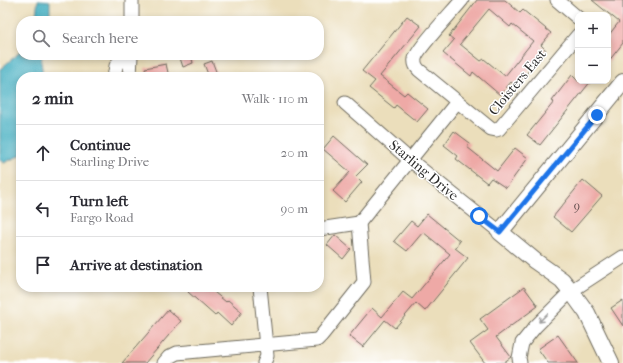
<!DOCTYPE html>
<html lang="en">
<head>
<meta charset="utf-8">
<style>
	:root { --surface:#fff; --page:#f2f2f3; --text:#2b2b33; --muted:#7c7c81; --line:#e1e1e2 }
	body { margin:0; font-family:"IM FELL French Canon",serif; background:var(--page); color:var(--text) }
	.controls { position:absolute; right:12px; top:12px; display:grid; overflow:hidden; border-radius:8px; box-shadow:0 2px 6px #0003 }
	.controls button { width:36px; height:36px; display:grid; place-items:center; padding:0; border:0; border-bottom:1px solid var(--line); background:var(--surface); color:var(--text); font:20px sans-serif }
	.stop { position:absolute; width:12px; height:12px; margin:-9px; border:3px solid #1a73e8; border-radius:50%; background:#fff }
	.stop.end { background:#1a73e8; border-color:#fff; box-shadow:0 1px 4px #0008 }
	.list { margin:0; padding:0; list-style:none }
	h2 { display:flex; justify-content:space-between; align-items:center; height:52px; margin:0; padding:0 16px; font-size:17px }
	h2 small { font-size:13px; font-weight:400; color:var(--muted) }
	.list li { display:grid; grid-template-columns:26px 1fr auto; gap:12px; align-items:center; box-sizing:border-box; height:56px; padding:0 16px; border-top:1px solid var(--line) }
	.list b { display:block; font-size:15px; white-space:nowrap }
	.list p { margin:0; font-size:13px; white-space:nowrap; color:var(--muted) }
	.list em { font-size:13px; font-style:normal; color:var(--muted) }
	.icon { flex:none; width:22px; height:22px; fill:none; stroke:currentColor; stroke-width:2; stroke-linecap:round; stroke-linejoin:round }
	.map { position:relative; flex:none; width:623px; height:363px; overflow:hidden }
	.search { position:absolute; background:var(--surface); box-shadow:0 2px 6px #0003; left:16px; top:16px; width:308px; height:44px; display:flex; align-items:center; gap:10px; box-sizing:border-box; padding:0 14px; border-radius:16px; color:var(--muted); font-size:15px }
	.panel { position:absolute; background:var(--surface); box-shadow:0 2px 6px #0003; left:16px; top:72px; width:308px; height:220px; border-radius:16px }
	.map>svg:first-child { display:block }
	.water { fill:#42adc0; stroke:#366c76 }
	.building { fill:#eea9a6; fill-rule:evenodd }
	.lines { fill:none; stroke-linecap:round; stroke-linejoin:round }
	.minor-casing { stroke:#6e6a5d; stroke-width:15 }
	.tertiary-casing { stroke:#6e6a5d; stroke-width:18 }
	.minor { stroke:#fff; stroke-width:13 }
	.tertiary { stroke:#fff; stroke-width:16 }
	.oneway { stroke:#a0a0a0 }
	.route { stroke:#1a73e8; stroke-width:5 }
	.labels { text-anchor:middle; stroke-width:3; stroke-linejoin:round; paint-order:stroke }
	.number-label { font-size:12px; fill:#5c4a4a }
	.street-label { font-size:14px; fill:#2b2b2b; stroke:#fff }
</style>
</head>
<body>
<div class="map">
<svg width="623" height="363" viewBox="0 0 623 363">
	<rect width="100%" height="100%" fill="#fff"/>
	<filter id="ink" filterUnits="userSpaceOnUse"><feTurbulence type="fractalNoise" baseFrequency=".025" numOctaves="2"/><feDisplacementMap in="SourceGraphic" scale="8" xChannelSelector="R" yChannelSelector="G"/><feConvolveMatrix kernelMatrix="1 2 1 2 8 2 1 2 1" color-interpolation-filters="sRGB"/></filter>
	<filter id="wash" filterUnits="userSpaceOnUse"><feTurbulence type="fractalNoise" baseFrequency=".012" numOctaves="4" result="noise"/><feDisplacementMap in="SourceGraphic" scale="16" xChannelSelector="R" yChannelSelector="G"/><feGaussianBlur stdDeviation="0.9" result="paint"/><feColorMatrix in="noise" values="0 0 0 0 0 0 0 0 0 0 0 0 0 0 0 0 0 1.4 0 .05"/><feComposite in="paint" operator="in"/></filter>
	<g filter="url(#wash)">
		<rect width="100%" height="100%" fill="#ebdebb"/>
		<!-- water -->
		<g class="water">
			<path d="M38 0 50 1V21H35Z"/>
			<path d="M21 49V55H43L41 60 43 77H21V155L4 163 0 160V69L19 53Z"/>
		</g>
		<g id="blocks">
			<!-- building -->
			<g class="building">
				<path d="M477 0H505L520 13 523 10 551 33 541 45 546 50 516 86 511 82 500 95 473 72 471 76 443 53 454 40 449 36ZM489 9 510 27 512 24 533 41 505 76 484 59 481 61 460 44Z"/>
				<path d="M592 0H623V43L608 62V36L619 22Z"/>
				<path d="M407 16 421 26 380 76 404 95 407 92 428 109 417 122 396 105 394 108 369 88 375 81 362 71Z"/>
				<path d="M179 55H191L193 63 183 67Z"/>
				<path d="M212 61 217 74 209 77 204 64Z"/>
				<path d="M166 64 169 77H147L145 68Z"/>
				<path d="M572 75 578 81H591L540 145 527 135 554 102 552 101Z"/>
				<path d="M454 131 470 143 467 147 497 171 515 148 528 158 506 188 491 178 487 183 456 159 458 156 444 145Z"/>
				<path d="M334 136 367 165 356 176 362 182 345 202 333 191 350 172 323 149Z"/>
				<path d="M583 180 602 196 571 232 553 217Z"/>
				<path d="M427 214 460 241 455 248 468 258 425 311 416 303 395 328 385 320 363 347 349 336 372 308 382 317 403 292 412 299 450 254 423 232 407 251 394 241 411 221 417 226Z"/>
				<path d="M335 235 351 249 343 259 327 245Z"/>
				<path d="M193 287H208L226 302 228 300 242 312 231 326 217 313 215 316 188 292Z"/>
				<path d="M524 287 538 306 496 337 511 357 503 363H485L470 343 488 330 480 319Z"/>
				<path d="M623 300V326L611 308Z"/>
				<path d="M168 310 181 321 145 363H122Z"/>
				<path d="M558 335 578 363H548L538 349Z"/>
			</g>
		</g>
	</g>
	<g filter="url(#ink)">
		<use href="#blocks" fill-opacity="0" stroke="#6e6a5d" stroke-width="1"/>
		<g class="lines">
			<defs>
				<g id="minor">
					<path d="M462 0C454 10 416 50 415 59 414 64 416 67 419 70L491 129 496 130 499 129 578 35"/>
					<path d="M557 0 578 18"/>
					<path d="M132 21V0"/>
					<path d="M114 77 116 66 123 55"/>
					<path d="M130 77 131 55"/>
					<path d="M345 103 410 160 500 232"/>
					<path d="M319 229 359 223 457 102"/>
					<path d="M260 287 267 356 264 363"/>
					<path d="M164 363 169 357 177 353 317 340 321 336 364 282 359 223"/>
					<path d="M520 363 519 358 522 343 535 327 571 291 623 257"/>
				</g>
				<path id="tertiary" d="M611 363 587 313 571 291 562 280 535 261 500 232 623 82"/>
			</defs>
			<!-- minor casing -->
			<use href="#minor" class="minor-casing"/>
			<!-- tertiary casing -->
			<use href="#tertiary" class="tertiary-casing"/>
			<!-- minor -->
			<use href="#minor" class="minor"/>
			<!-- tertiary -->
			<use href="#tertiary" class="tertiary"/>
		</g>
		<!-- one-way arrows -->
		<defs><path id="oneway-shaft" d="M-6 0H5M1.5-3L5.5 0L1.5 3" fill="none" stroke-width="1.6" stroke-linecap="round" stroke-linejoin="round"/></defs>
		<use class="oneway" href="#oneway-shaft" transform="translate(543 318) rotate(135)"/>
	</g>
	<g class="lines" filter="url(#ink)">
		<!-- route -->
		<path class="route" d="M479 216 500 232 597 115"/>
	</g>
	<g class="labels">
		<!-- number labels -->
		<g class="number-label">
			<text x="577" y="210">9</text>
		</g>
		<!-- street labels -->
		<g class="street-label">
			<text transform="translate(517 82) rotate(-50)" y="5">Cloisters East</text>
			<text transform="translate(424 170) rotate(40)" y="5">Starling Drive</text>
		</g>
	</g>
</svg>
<div class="controls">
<button>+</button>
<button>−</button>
</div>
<div class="stop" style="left:479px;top:216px"></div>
<div class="stop end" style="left:597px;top:115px"></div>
<div class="search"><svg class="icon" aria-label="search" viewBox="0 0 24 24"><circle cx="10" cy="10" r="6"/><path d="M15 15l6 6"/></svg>Search here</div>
<section class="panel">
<h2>2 min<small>Walk · 110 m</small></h2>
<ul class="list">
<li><svg class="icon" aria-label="ahead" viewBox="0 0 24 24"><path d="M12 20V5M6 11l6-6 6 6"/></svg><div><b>Continue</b><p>Starling Drive</p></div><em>20 m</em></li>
<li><svg class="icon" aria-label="left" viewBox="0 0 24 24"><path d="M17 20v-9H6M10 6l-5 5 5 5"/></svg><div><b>Turn left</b><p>Fargo Road</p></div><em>90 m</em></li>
<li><svg class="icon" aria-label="arrive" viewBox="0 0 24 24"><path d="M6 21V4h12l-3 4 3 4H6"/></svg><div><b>Arrive at destination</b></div></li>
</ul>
</section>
</div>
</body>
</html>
